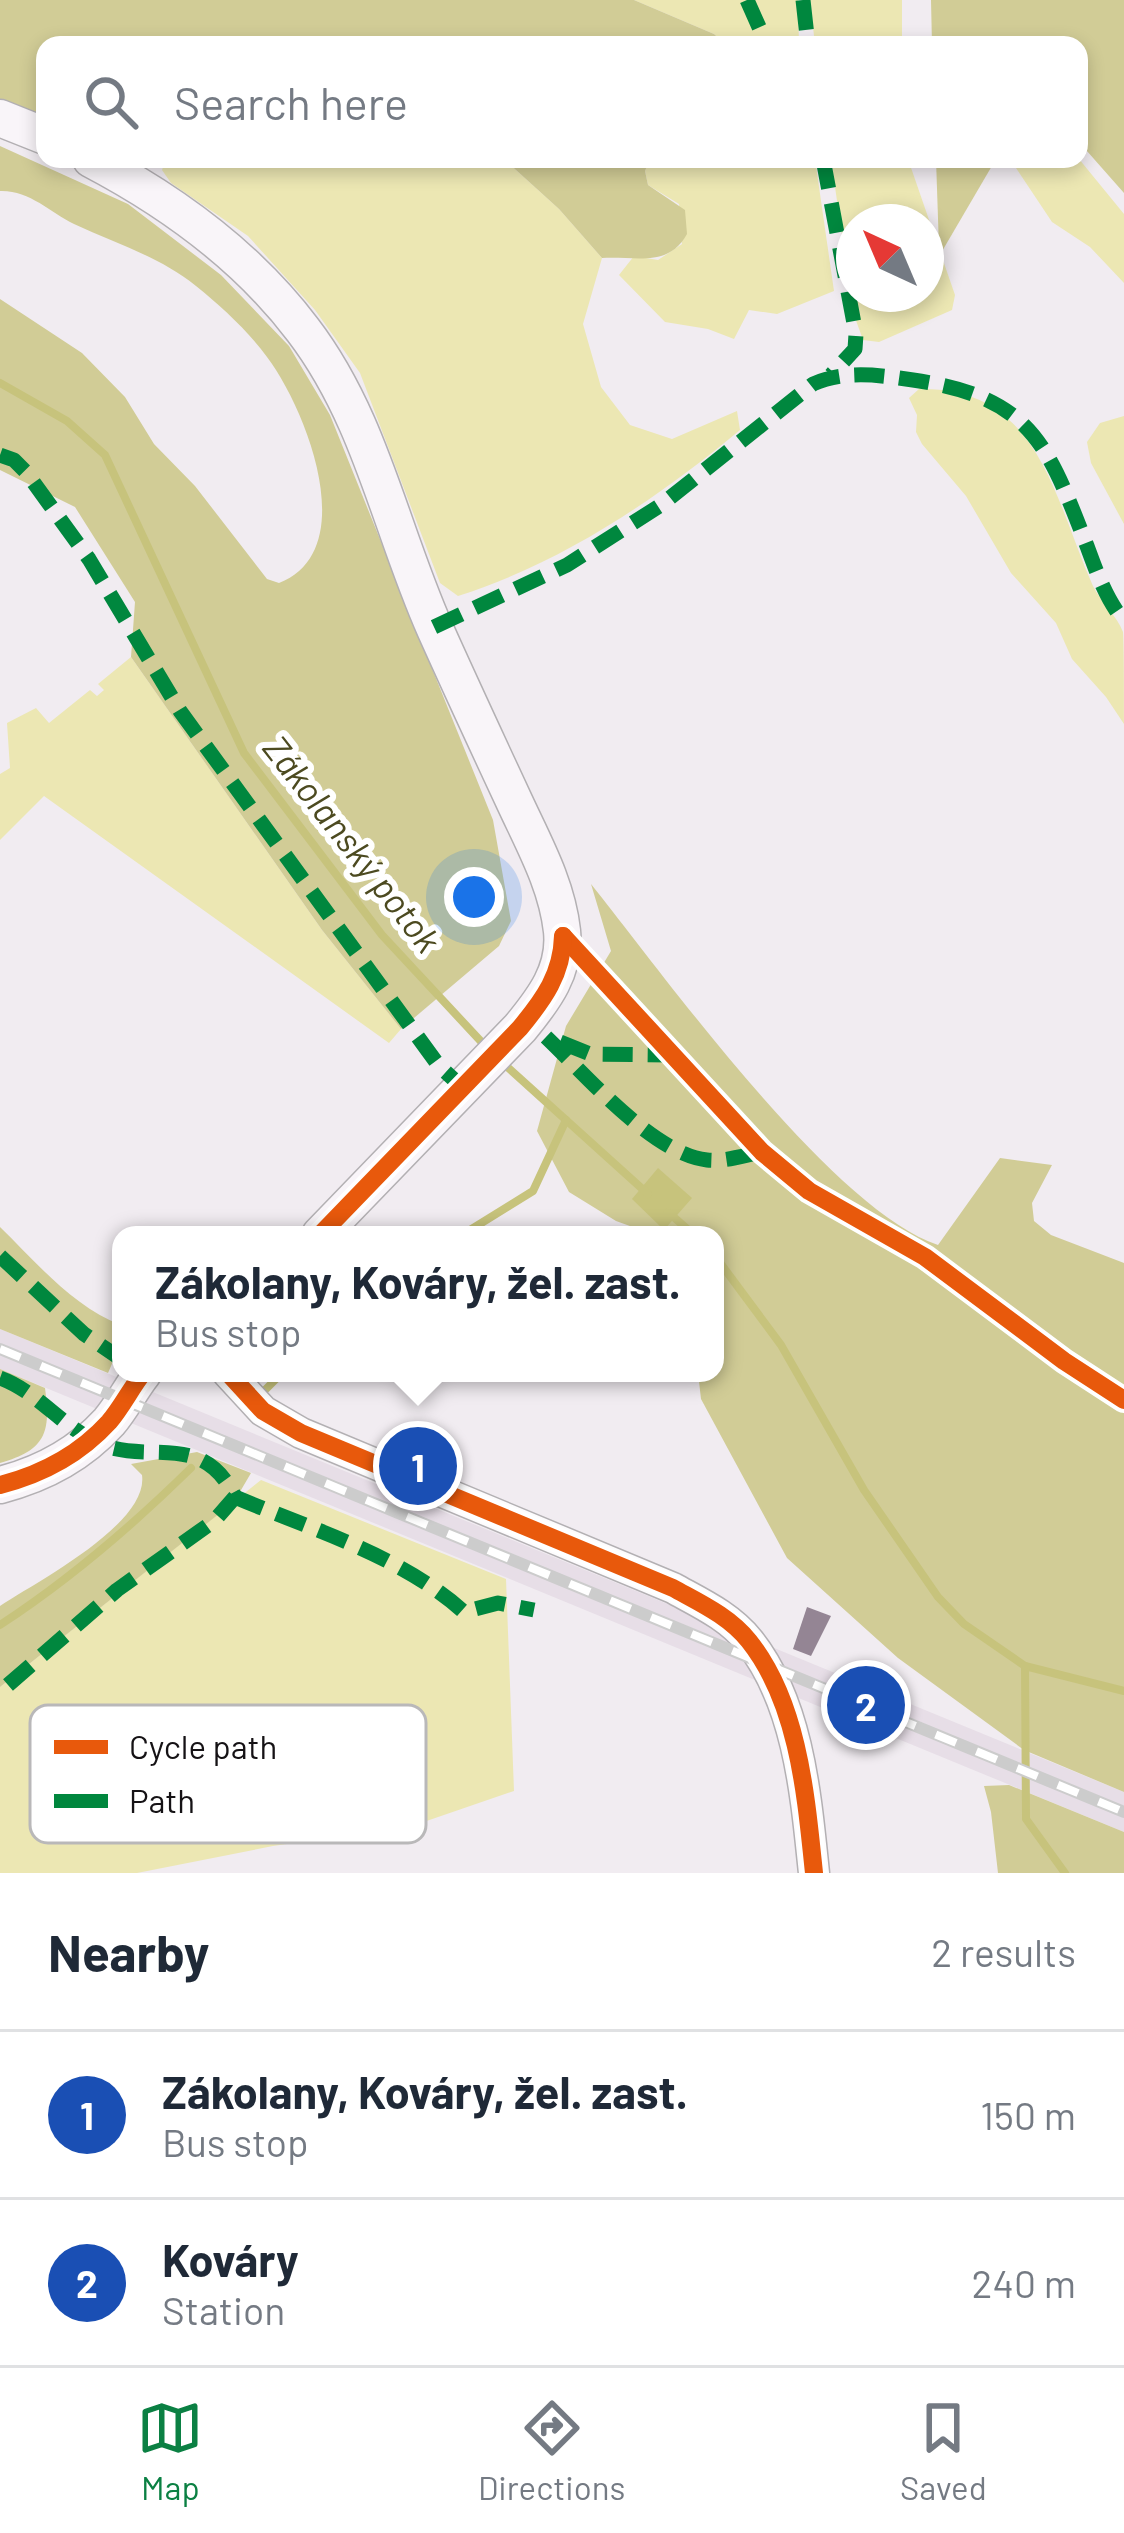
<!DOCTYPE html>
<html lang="en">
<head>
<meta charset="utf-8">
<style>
	:root { --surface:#fff; --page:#f2f2f3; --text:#1f2937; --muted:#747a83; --line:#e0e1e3; --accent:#0b8043 }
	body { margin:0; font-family:Barlow,sans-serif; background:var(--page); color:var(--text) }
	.compass { position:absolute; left:836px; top:204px; width:108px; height:108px; border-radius:50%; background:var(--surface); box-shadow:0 6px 18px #0003; rotate:316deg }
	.you { position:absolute; left:474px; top:897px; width:42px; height:42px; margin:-30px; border:9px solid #fff; border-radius:50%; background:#1a73e8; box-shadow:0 0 0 18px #1a73e833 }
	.badge { display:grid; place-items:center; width:78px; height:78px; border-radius:50%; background:var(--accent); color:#fff; font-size:39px; font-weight:700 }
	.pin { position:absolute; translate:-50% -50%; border:6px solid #fff; box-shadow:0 3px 12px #0006 }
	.popup { position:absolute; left:112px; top:1226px; width:612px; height:156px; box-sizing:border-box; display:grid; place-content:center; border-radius:24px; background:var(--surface); filter:drop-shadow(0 3px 9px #0005); font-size:39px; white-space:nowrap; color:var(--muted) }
	.popup b { font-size:45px; color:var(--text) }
	.popup::after { content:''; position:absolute; left:50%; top:100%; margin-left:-24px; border:24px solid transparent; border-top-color:var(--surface) }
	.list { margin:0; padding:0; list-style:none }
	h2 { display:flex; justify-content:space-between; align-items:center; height:156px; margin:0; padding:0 48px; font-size:51px }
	h2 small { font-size:39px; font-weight:400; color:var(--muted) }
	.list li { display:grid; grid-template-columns:78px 1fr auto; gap:36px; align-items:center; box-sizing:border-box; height:168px; padding:0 48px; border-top:3px solid var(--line) }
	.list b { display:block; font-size:45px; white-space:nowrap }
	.list p { margin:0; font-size:39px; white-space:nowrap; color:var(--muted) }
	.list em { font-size:39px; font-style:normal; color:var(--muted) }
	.icon { flex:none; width:66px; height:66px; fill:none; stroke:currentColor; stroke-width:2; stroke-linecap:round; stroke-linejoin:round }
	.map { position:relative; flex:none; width:1124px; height:1873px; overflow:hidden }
	.search { position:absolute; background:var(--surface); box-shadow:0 6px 18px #0003; left:36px; right:36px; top:36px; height:132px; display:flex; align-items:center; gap:30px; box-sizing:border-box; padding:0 42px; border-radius:24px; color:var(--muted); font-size:45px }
	.sheet { height:492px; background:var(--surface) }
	nav { display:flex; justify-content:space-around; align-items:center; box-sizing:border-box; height:168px; border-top:3px solid var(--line); background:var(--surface); font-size:33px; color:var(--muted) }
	nav a { display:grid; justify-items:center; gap:6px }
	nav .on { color:var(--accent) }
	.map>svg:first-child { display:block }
	.built { fill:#e7dee7 }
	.green { fill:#ece7b3; fill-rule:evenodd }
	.forest { fill:#d1cc96 }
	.water { fill:#c7c37c }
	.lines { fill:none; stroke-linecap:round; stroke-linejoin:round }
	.stream { stroke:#c7c37c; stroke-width:8 }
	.building { fill:#948594 }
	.tertiary-casing { stroke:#b3b0b3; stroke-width:33 }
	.secondary-casing { stroke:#b3b0b3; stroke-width:39 }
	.tertiary { stroke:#fdfcfd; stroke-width:30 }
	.secondary { stroke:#f9f5f9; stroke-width:36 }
	.rail-casing { stroke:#ccc; stroke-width:12 }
	.rail { stroke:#fff; stroke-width:8; stroke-dasharray:22; stroke-linecap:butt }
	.quiet { stroke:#00873e; stroke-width:15; stroke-dasharray:30 15; stroke-linecap:butt }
	.cycleway-casing { stroke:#fff; stroke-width:26 }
	.cycleway { stroke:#e8590c; stroke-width:18 }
	.labels { text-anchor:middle; stroke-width:12; stroke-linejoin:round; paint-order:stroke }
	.water-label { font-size:36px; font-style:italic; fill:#4c4a20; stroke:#fff }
	.key { fill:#fff; stroke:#b9b8b9; stroke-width:3 }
	.key-label { font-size:33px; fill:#151215 }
</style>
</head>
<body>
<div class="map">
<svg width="1124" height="1873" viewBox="0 0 1124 1873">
	<rect width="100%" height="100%" fill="#f1ecf1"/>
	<!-- built -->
	<path class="built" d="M0 1329 1124 1792V1832L0 1369Z"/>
	<!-- green -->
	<g class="green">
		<path d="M634 0H798L799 45H726L714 34Z"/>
		<path d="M810 0H902V45H815Z"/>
		<path d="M166 159H504L559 209 602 258 583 324 601 387 630 425 672 439 737 411 740 430C657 499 562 563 458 596L440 583 360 373 315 310 248 236 171 183 162 170Z"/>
		<path d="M650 159H815L834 291 777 314 749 310 734 339 708 329 665 322 619 275 634 256 658 260 682 244 679 204 648 185 645 171Z"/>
		<path d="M831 159H908L955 295 952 310 879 342 863 340 853 312ZM854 222H926V294H854Z"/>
		<path d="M1010 159H1079L1124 214V283L1090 247 1052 222Z"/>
		<path d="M919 389C1039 386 1054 499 1093 586 1101 602 1117 616 1123 632 1124 644 1124 707 1124 724L1106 697 1072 659 1056 623 1011 573 966 496 922 444 916 432 917 415 909 398Z"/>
		<path d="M1124 416V524L1091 463 1087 442 1100 423Z"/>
		<path d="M131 657 322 930 401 1029 389 1043 44 796 0 840V774L10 768 7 723 36 708 49 723 90 690 97 696 104 690 98 684Z"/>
		<path d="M261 1480 506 1579 514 1791 412 1826 273 1846 137 1873H0V1687Z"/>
	</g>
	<!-- forest -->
	<g class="forest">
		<path d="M0 0H634L714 34 726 45H45V116L0 99Z"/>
		<path d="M931 0H1124V193L1079 142V45H932Z"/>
		<path d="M0 146 128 204 221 275 289 346 330 415 493 820 511 921 499 946 401 1029 322 930 131 657 135 602 75 507 0 470V299L82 353 125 397 154 444 195 486 267 579 279 583C363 550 305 407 267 357 248 331 221 306 196 286 159 256 116 244 74 224 50 212 29 190 0 191Z"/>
		<path d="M504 159H650L645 171 648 185 685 210 687 234C668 268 637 256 602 258L559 209Z"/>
		<path d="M936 159H996L941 253 939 248Z"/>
		<path d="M591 884C664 975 832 1210 938 1245L1000 1158 1052 1165 1032 1203 1034 1221 1051 1235 1124 1263V1792L1024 1750 898 1658 787 1558 701 1399 698 1373H715V1235H655L616 1221 569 1192 537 1131 566 1026 611 951Z"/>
		<path d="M0 1227C37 1263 72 1306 121 1325V1343L108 1373 0 1329Z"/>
		<path d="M0 1369 45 1388C51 1432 46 1450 0 1463Z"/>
		<path d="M197 1452 251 1473 234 1502 0 1687V1606C36 1582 149 1524 142 1475L131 1464Z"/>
		<path d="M1009 1785 1124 1832V1873H998L991 1812 984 1786Z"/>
	</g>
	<!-- water -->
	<path class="water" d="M658 1168 692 1198 664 1230 632 1199Z"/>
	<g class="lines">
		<!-- stream -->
		<g class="stream">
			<path d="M0 383 67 421 105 455 244 753 382 935 488 1049"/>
			<path d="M503 1063 648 1194"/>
			<path d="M668 1212 694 1235"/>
			<path d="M462 1235 533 1191 566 1120"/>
			<path d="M715 1256 781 1345 864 1490 938 1597 964 1624 1025 1666 1124 1691"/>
			<path d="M266 1389 282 1373"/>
			<path d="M0 1625C69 1580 132 1526 191 1468"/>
			<path d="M1025 1666 1026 1819 1065 1873"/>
		</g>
	</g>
	<!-- building -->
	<path class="building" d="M807 1607 831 1616 811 1656 793 1649Z"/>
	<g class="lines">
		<defs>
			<path id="tertiary" d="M228 1373 263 1411 301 1433 673 1588C700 1603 729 1616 749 1641 799 1704 806 1797 814 1873"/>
			<g id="secondary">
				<path d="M0 118 45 136"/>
				<path d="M91 159C171 201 248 257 303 330 371 419 390 528 435 629 461 687 488 745 515 803 534 844 557 885 562 931 566 970 544 999 520 1028L320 1235"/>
				<path d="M0 1485C43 1474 79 1455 109 1422 122 1407 131 1388 143 1373"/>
			</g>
		</defs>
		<!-- tertiary casing -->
		<use href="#tertiary" class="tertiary-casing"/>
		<!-- secondary casing -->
		<use href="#secondary" class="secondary-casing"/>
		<!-- tertiary -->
		<use href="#tertiary" class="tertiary"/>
		<!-- secondary -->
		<use href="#secondary" class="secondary"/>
		<defs>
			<path id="rail" d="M0 1349 1124 1812"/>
		</defs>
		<!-- rail casing -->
		<use href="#rail" class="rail-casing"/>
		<!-- rail -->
		<use href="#rail" class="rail"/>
		<!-- quiet -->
		<g class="quiet">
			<path d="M747 0 767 45"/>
			<path d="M803 0 808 45"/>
			<path d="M823 159 856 334 855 349 831 375"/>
			<path d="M0 455 14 460 26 472 89 559 180 711 439 1066 461 1086"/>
			<path d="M434 627 567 565 661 505 813 384C845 370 879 375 913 380 1031 397 1047 443 1087 546 1097 573 1106 599 1124 621"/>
			<path d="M546 1037C585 1074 653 1154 707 1160 725 1162 745 1155 762 1152"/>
			<path d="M560 1042 590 1054 671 1055"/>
			<path d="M0 1256 84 1334 121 1359"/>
			<path d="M0 1378C36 1391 60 1424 94 1441 146 1468 201 1427 235 1497L214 1521 117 1590 0 1692"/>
			<path d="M235 1497C313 1530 400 1555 464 1612L498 1603 534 1610"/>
		</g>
		<defs>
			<g id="cycleway">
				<path d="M563 936 762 1152 809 1191 925 1257 1064 1361 1124 1400"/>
				<path d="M320 1235 520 1028C544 999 562 974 563 936"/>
				<path d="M228 1373 263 1411 301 1433 673 1588C700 1603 729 1616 749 1641 799 1704 806 1797 814 1873"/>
				<path d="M0 1485C43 1474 79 1455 109 1422 122 1407 131 1388 143 1373"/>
			</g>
		</defs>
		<!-- cycleway casing -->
		<use href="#cycleway" class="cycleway-casing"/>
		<!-- cycleway -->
		<use href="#cycleway" class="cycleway"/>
	</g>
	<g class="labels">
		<!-- water labels -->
		<g class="water-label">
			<text transform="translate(352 844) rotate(52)" y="13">Zákolanský potok</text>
		</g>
	</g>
	<!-- legend -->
	<rect x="30" y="1705" width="396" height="138" rx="18" class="key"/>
	<rect x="54" y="1740" width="54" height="14" fill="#e8590c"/>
	<rect x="54" y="1794" width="54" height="14" fill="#00873e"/>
	<g class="key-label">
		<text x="129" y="1759">Cycle path</text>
		<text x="129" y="1813">Path</text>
	</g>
</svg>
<svg class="compass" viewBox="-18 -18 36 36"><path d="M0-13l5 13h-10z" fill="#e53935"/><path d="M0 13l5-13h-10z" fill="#747a83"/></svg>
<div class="you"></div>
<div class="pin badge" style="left:418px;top:1466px;background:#1a4fb4">1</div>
<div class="popup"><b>Zákolany, Kováry, žel. zast.</b>Bus stop</div>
<div class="pin badge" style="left:866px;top:1705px;background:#1a4fb4">2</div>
<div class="search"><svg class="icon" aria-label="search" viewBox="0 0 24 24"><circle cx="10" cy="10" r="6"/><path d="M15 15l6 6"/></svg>Search here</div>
</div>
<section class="sheet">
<h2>Nearby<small>2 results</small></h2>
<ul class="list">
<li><span class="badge" style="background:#1a4fb4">1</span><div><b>Zákolany, Kováry, žel. zast.</b><p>Bus stop</p></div><em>150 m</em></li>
<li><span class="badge" style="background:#1a4fb4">2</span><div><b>Kováry</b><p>Station</p></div><em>240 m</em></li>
</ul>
</section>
<nav>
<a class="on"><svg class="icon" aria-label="map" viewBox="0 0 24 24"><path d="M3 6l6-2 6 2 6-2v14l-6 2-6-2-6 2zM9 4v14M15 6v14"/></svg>Map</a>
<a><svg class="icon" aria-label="directions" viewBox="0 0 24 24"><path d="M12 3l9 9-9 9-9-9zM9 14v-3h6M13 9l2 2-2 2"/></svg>Directions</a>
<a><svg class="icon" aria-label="saved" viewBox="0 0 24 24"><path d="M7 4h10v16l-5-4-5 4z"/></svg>Saved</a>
</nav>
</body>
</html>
